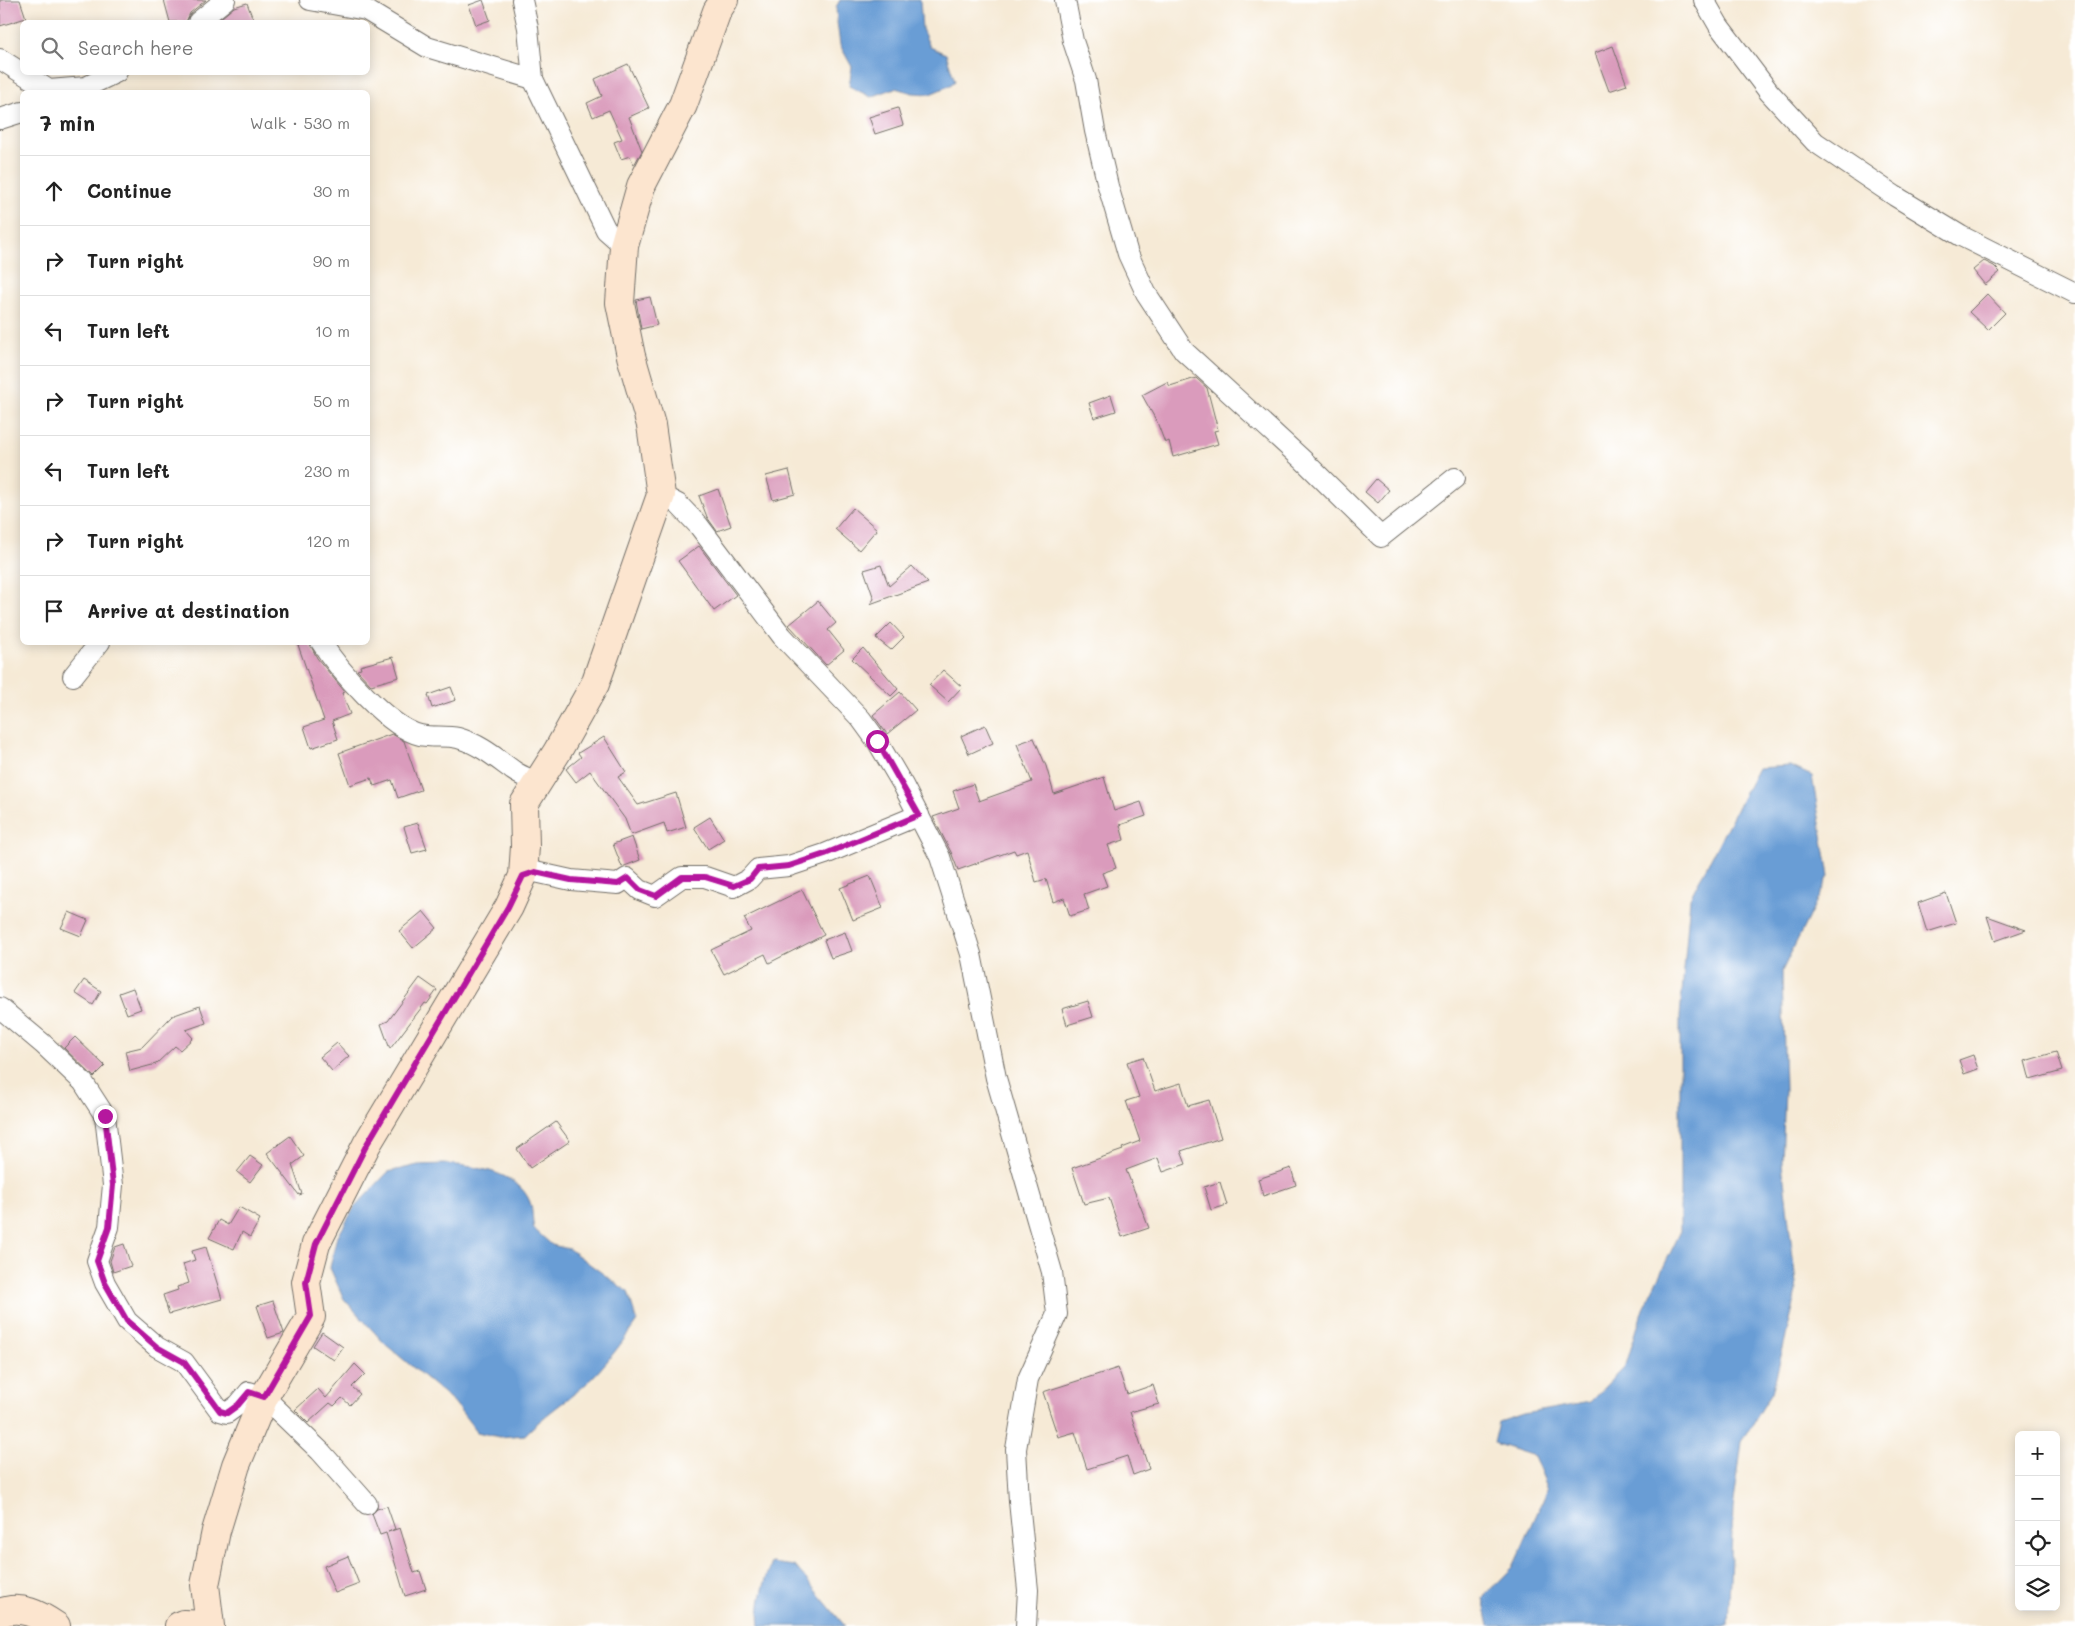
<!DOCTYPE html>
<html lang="en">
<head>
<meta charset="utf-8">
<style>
	:root { --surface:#fff; --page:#f6f6f6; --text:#222; --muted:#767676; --line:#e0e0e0 }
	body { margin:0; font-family:Mali,sans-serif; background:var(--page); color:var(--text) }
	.controls { position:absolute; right:15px; bottom:15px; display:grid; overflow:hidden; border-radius:8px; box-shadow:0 2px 12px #0003 }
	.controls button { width:45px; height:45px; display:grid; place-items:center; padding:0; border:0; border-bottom:1px solid var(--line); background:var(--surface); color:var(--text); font:25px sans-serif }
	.stop { position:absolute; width:15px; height:15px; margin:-11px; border:4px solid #b5179e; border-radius:50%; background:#fff }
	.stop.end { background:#b5179e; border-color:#fff; box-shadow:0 1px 5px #0008 }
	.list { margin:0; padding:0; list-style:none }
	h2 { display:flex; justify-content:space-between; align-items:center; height:65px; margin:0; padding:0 20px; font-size:21px }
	h2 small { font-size:16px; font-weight:400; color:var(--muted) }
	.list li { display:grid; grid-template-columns:32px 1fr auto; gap:15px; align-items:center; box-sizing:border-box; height:70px; padding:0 20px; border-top:1px solid var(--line) }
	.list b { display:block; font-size:19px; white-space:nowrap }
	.list em { font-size:16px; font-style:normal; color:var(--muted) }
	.icon { flex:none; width:28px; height:28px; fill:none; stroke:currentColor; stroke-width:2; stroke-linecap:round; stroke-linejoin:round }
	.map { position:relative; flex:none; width:2075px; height:1626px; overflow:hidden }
	.search { position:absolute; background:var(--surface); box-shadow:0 2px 12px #0003; left:20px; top:20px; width:350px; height:55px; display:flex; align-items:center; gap:12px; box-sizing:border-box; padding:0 18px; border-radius:8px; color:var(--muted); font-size:19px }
	.panel { position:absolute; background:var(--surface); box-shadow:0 2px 12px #0003; left:20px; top:90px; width:350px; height:555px; border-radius:8px }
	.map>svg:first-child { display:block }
	.water { fill:#699dd5; stroke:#4a6480 }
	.building { fill:#da9bbc }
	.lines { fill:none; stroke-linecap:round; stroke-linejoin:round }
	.street-casing { stroke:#726e67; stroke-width:22 }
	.secondary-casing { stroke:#726e67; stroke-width:30 }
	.street { stroke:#fff; stroke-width:20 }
	.secondary { stroke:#fce5cf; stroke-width:28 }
	.route { stroke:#b5179e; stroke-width:6 }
</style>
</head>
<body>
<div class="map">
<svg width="2075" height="1626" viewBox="0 0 2075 1626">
	<rect width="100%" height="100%" fill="#fff"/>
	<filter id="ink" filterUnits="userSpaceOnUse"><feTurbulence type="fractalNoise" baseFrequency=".02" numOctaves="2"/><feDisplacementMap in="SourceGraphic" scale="10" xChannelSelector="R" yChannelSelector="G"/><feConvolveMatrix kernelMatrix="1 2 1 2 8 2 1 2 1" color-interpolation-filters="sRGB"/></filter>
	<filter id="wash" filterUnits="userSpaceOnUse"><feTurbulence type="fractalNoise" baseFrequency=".0096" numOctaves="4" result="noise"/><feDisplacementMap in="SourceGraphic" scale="20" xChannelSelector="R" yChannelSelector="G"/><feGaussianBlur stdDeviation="1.12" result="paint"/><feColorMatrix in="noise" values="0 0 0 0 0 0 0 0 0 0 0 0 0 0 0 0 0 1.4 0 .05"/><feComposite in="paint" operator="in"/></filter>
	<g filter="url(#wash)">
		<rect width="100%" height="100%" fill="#f6ead6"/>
		<!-- water -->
		<g class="water">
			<path d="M840 0H920L922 29 930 47 946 54 955 81 949 86 930 94 913 93 895 88 871 97 849 86 852 67 840 45 837 22 836 7Z"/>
			<path d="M1790 766 1812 776 1829 876 1782 971 1785 1090 1782 1163 1797 1292 1772 1392 1742 1442 1733 1509 1728 1626H1489L1483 1598 1513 1567 1548 1489 1534 1456 1494 1443 1499 1422 1523 1414 1590 1402 1626 1365 1643 1309 1680 1233V1017L1690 898 1758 768Z"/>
			<path d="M445 1164C473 1166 518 1171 530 1202 533 1210 532 1221 534 1229L552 1245 569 1249 628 1292 637 1321C622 1343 605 1366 585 1385 565 1402 543 1416 525 1435L499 1437 477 1432 454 1402 385 1344 344 1299 330 1268 336 1240 354 1208 388 1172 418 1165Z"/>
			<path d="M772 1563 795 1566 845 1626H760C757 1605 764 1583 772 1563Z"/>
		</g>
		<g id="blocks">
			<!-- building -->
			<g class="building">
				<path d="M0 0H20L26 18 0 26Z"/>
				<path d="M164 0H206L190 13 186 22H170Z"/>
				<path d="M483 0 490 20 476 25 469 5Z"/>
				<path d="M247 3 254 22H216L234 7Z"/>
				<path d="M1613 46 1627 85 1609 91 1595 53Z"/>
				<path d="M628 64 649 108 629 117 642 151 634 165 630 156 621 159 614 142 622 139 609 110 593 117 587 103 602 96 595 79Z"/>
				<path d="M898 108 903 125 875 134 869 117Z"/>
				<path d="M1984 261 1994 266 2000 272 1985 285 1973 270Z"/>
				<path d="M1987 294 2005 313 1988 330 1969 312Z"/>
				<path d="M650 297 657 325 641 329 636 300Z"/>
				<path d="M1196 378 1207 388 1218 430 1214 431 1218 444 1173 457 1169 441 1165 443 1157 422 1142 395 1167 382 1170 386Z"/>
				<path d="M1111 395 1116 411 1094 418 1089 403Z"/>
				<path d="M789 470 795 494 773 500 766 476Z"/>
				<path d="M1376 479 1389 490 1378 503 1365 492Z"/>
				<path d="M718 489 731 526 717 531 707 517 699 496Z"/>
				<path d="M853 508 877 529 859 550 835 529Z"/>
				<path d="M699 546 736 595 714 611 678 561Z"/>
				<path d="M881 565 889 586 912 566 928 583 870 604 874 599 864 570Z"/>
				<path d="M818 601 836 623 828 630 844 650 826 665 789 625Z"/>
				<path d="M891 623 904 637 891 650 876 638Z"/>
				<path d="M297 642H309L317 658 345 692 342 693 350 714 332 721 338 739 311 748 304 727 324 720Z"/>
				<path d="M863 648 898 689 891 696 852 659Z"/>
				<path d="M393 657 399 677 371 685 357 670 361 669 360 666Z"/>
				<path d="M943 670 962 687 948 702 929 685Z"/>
				<path d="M451 687 456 700 432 708 428 695Z"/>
				<path d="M900 692 916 710 887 734 873 715Z"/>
				<path d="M985 725 993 743 969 754 961 736Z"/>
				<path d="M392 734 404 741 421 790 398 798 392 780 374 786 371 778 350 785 339 753Z"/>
				<path d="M604 737 626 772 618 777 638 805 676 793 686 827 667 833 664 823 631 835 625 819 590 771 576 782 566 769 581 757 578 753Z"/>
				<path d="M1034 738 1046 766 1054 794 1104 777 1114 811 1141 802 1146 816 1120 825 1124 840 1108 845 1116 868 1102 873 1107 886 1084 894 1089 910 1070 916 1064 898 1053 902 1046 879 1036 882 1027 850 1016 854 1014 850 958 870 951 852 933 817 959 808 953 791 973 784 979 801 1032 782 1017 744Z"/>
				<path d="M710 817 724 839 708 849 694 827Z"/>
				<path d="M418 823 427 849 412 853 404 827Z"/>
				<path d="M632 837 640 860 622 867 613 844Z"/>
				<path d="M870 876 883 908 853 920 840 888Z"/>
				<path d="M802 890 824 935 769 963 765 954 724 974 711 950 751 931 744 918Z"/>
				<path d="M1946 893 1956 923 1927 932 1918 903Z"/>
				<path d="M423 911 437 928 413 948 399 931Z"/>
				<path d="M69 912 88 920 81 936 61 928Z"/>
				<path d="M1987 916 2026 930 1995 941Z"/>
				<path d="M845 932 852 951 831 958 824 940Z"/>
				<path d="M420 978 437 990 427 1004 425 1003 390 1049 381 1024 388 1021Z"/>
				<path d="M84 980 101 991 93 1005 75 993Z"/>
				<path d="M133 988 141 1009 127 1014 119 993Z"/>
				<path d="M1088 1001 1093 1017 1067 1025 1062 1009Z"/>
				<path d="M200 1006 206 1023 186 1030 193 1038 180 1050 175 1046 156 1064 130 1071 125 1051 142 1047 172 1016Z"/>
				<path d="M75 1037 105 1066 94 1077 64 1048Z"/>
				<path d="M337 1043 349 1056 332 1071 320 1057Z"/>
				<path d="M2056 1052 2062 1071 2030 1080 2025 1061Z"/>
				<path d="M1973 1055 1978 1069 1964 1074 1959 1060Z"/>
				<path d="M1143 1057 1155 1091 1181 1083 1188 1106 1209 1100 1221 1138 1181 1151 1186 1164 1163 1172 1158 1158 1126 1170 1149 1228 1122 1237 1109 1198 1084 1204 1072 1168 1123 1150 1122 1148 1140 1141 1126 1101 1139 1097 1127 1062Z"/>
				<path d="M556 1122 570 1141 530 1168 517 1149Z"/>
				<path d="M290 1136 304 1156 292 1165 302 1194 299 1195 267 1153Z"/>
				<path d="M250 1156 263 1165 250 1182 237 1172Z"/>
				<path d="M1291 1168 1296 1185 1263 1196 1258 1179Z"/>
				<path d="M1220 1182 1227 1205 1211 1210 1204 1187Z"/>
				<path d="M239 1207 260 1219 250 1237 242 1232 234 1249 209 1238 219 1220 228 1225Z"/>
				<path d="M124 1244 131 1266 113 1272 110 1261 115 1247Z"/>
				<path d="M206 1247 222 1299 169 1314 163 1295 178 1290 177 1287 189 1283 183 1264 195 1260 192 1251Z"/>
				<path d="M273 1301 284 1333 268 1338 257 1306Z"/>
				<path d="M322 1332 343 1347 334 1360 313 1346Z"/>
				<path d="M355 1364 365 1374 352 1387 360 1394 350 1405 342 1398 334 1406 330 1403 308 1423 295 1410 318 1389 326 1398Z"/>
				<path d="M1118 1368 1127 1394 1153 1385 1159 1404 1130 1412 1149 1469 1133 1475 1127 1456 1087 1469 1075 1432 1058 1437 1043 1392Z"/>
				<path d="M387 1506 395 1529 388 1532 400 1528 414 1573 420 1571 426 1589 405 1596 386 1533 380 1535 372 1514 377 1509Z"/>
				<path d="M348 1556 359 1584 335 1593 324 1566Z"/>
			</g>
		</g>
	</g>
	<g filter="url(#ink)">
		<use href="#blocks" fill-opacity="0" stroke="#726e67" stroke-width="1"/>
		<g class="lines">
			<defs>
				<g id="street">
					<path d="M310 0 366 10 427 47 533 79"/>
					<path d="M522 0 528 28 533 79 606 230 624 246"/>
					<path d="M1065 0 1073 41 1086 80 1095 131 1108 186 1128 254 1146 293 1184 351 1303 460 1381 537 1455 478"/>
					<path d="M1704 0 1719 26 1769 92 1815 142 1895 196 1961 236 2075 293"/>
					<path d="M198 22 225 0"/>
					<path d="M0 59 49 90 86 87 117 72"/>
					<path d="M0 119 22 112"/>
					<path d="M661 495 678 504 699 526 782 636 861 719 877 741 903 785 940 857 971 954 996 1078 1052 1272 1057 1314 1028 1379 1016 1449 1019 1501 1028 1590 1026 1626"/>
					<path d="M321 642C338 669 389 728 420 735 432 738 446 735 458 738 480 744 496 758 514 771 521 776 530 779 538 783"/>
					<path d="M73 676 100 642"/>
					<path d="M523 876 535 872 571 880 618 884 627 878 640 890 655 896 682 877H705L734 887 749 879 758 869 789 866 825 854 919 815"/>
					<path d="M0 1008 43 1044 83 1082 105 1116 113 1185 109 1227 97 1261 105 1283 127 1321 157 1347 184 1362 220 1411 227 1413 238 1405 249 1392 264 1397 320 1451 367 1504"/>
				</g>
				<g id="secondary">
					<path d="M0 1613C20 1604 40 1615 56 1626"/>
					<path d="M179 1626 183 1624 209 1625"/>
					<path d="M210 1626 205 1585 216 1531 236 1465 264 1397 311 1317 306 1282 316 1244 367 1144 509 907 523 876 525 846 524 804 557 752 595 684 661 495 651 425 631 356 620 303 624 246 641 186 683 105 717 11 724 0"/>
				</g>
			</defs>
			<!-- street casing -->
			<use href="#street" class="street-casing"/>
			<!-- secondary casing -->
			<use href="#secondary" class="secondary-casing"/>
			<!-- street -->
			<use href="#street" class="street"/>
			<!-- secondary -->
			<use href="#secondary" class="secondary"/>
		</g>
	</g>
	<g class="lines" filter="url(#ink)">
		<!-- route -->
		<path class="route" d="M105 1116 113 1185 109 1227 97 1261 105 1283 127 1321 157 1347 184 1362 220 1411 227 1413 238 1405 249 1392 264 1397 311 1316 306 1282 316 1244 367 1144 508 907 523 876 535 872 571 880 618 884 628 878 640 890 656 896 682 877H705L734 886 750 879 758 869 789 866 825 854 919 815 877 741"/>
	</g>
</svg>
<div class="controls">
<button>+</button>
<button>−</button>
<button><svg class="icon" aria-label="locate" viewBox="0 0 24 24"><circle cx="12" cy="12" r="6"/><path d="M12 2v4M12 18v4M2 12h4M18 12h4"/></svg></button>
<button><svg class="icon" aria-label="layers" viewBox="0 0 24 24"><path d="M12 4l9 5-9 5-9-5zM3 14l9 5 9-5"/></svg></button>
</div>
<div class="stop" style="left:877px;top:741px"></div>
<div class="stop end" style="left:105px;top:1116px"></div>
<div class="search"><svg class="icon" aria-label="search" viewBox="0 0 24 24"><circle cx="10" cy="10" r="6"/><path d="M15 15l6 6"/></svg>Search here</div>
<section class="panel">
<h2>7 min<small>Walk · 530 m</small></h2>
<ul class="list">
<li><svg class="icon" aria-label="ahead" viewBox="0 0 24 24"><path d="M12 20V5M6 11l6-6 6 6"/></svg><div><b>Continue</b></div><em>30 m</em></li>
<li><svg class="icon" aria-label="right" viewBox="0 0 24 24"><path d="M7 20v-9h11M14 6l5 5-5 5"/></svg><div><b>Turn right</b></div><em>90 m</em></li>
<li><svg class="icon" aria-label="left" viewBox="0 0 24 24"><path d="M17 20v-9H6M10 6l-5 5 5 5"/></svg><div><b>Turn left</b></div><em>10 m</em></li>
<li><svg class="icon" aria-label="right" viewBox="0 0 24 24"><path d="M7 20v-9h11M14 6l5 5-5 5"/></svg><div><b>Turn right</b></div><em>50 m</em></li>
<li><svg class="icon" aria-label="left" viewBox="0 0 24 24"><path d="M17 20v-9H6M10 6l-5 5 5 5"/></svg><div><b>Turn left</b></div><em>230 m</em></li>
<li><svg class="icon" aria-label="right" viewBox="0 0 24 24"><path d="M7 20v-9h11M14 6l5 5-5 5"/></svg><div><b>Turn right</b></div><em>120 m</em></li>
<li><svg class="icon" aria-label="arrive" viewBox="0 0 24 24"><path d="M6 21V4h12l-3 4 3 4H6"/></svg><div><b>Arrive at destination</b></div></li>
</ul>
</section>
</div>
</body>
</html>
